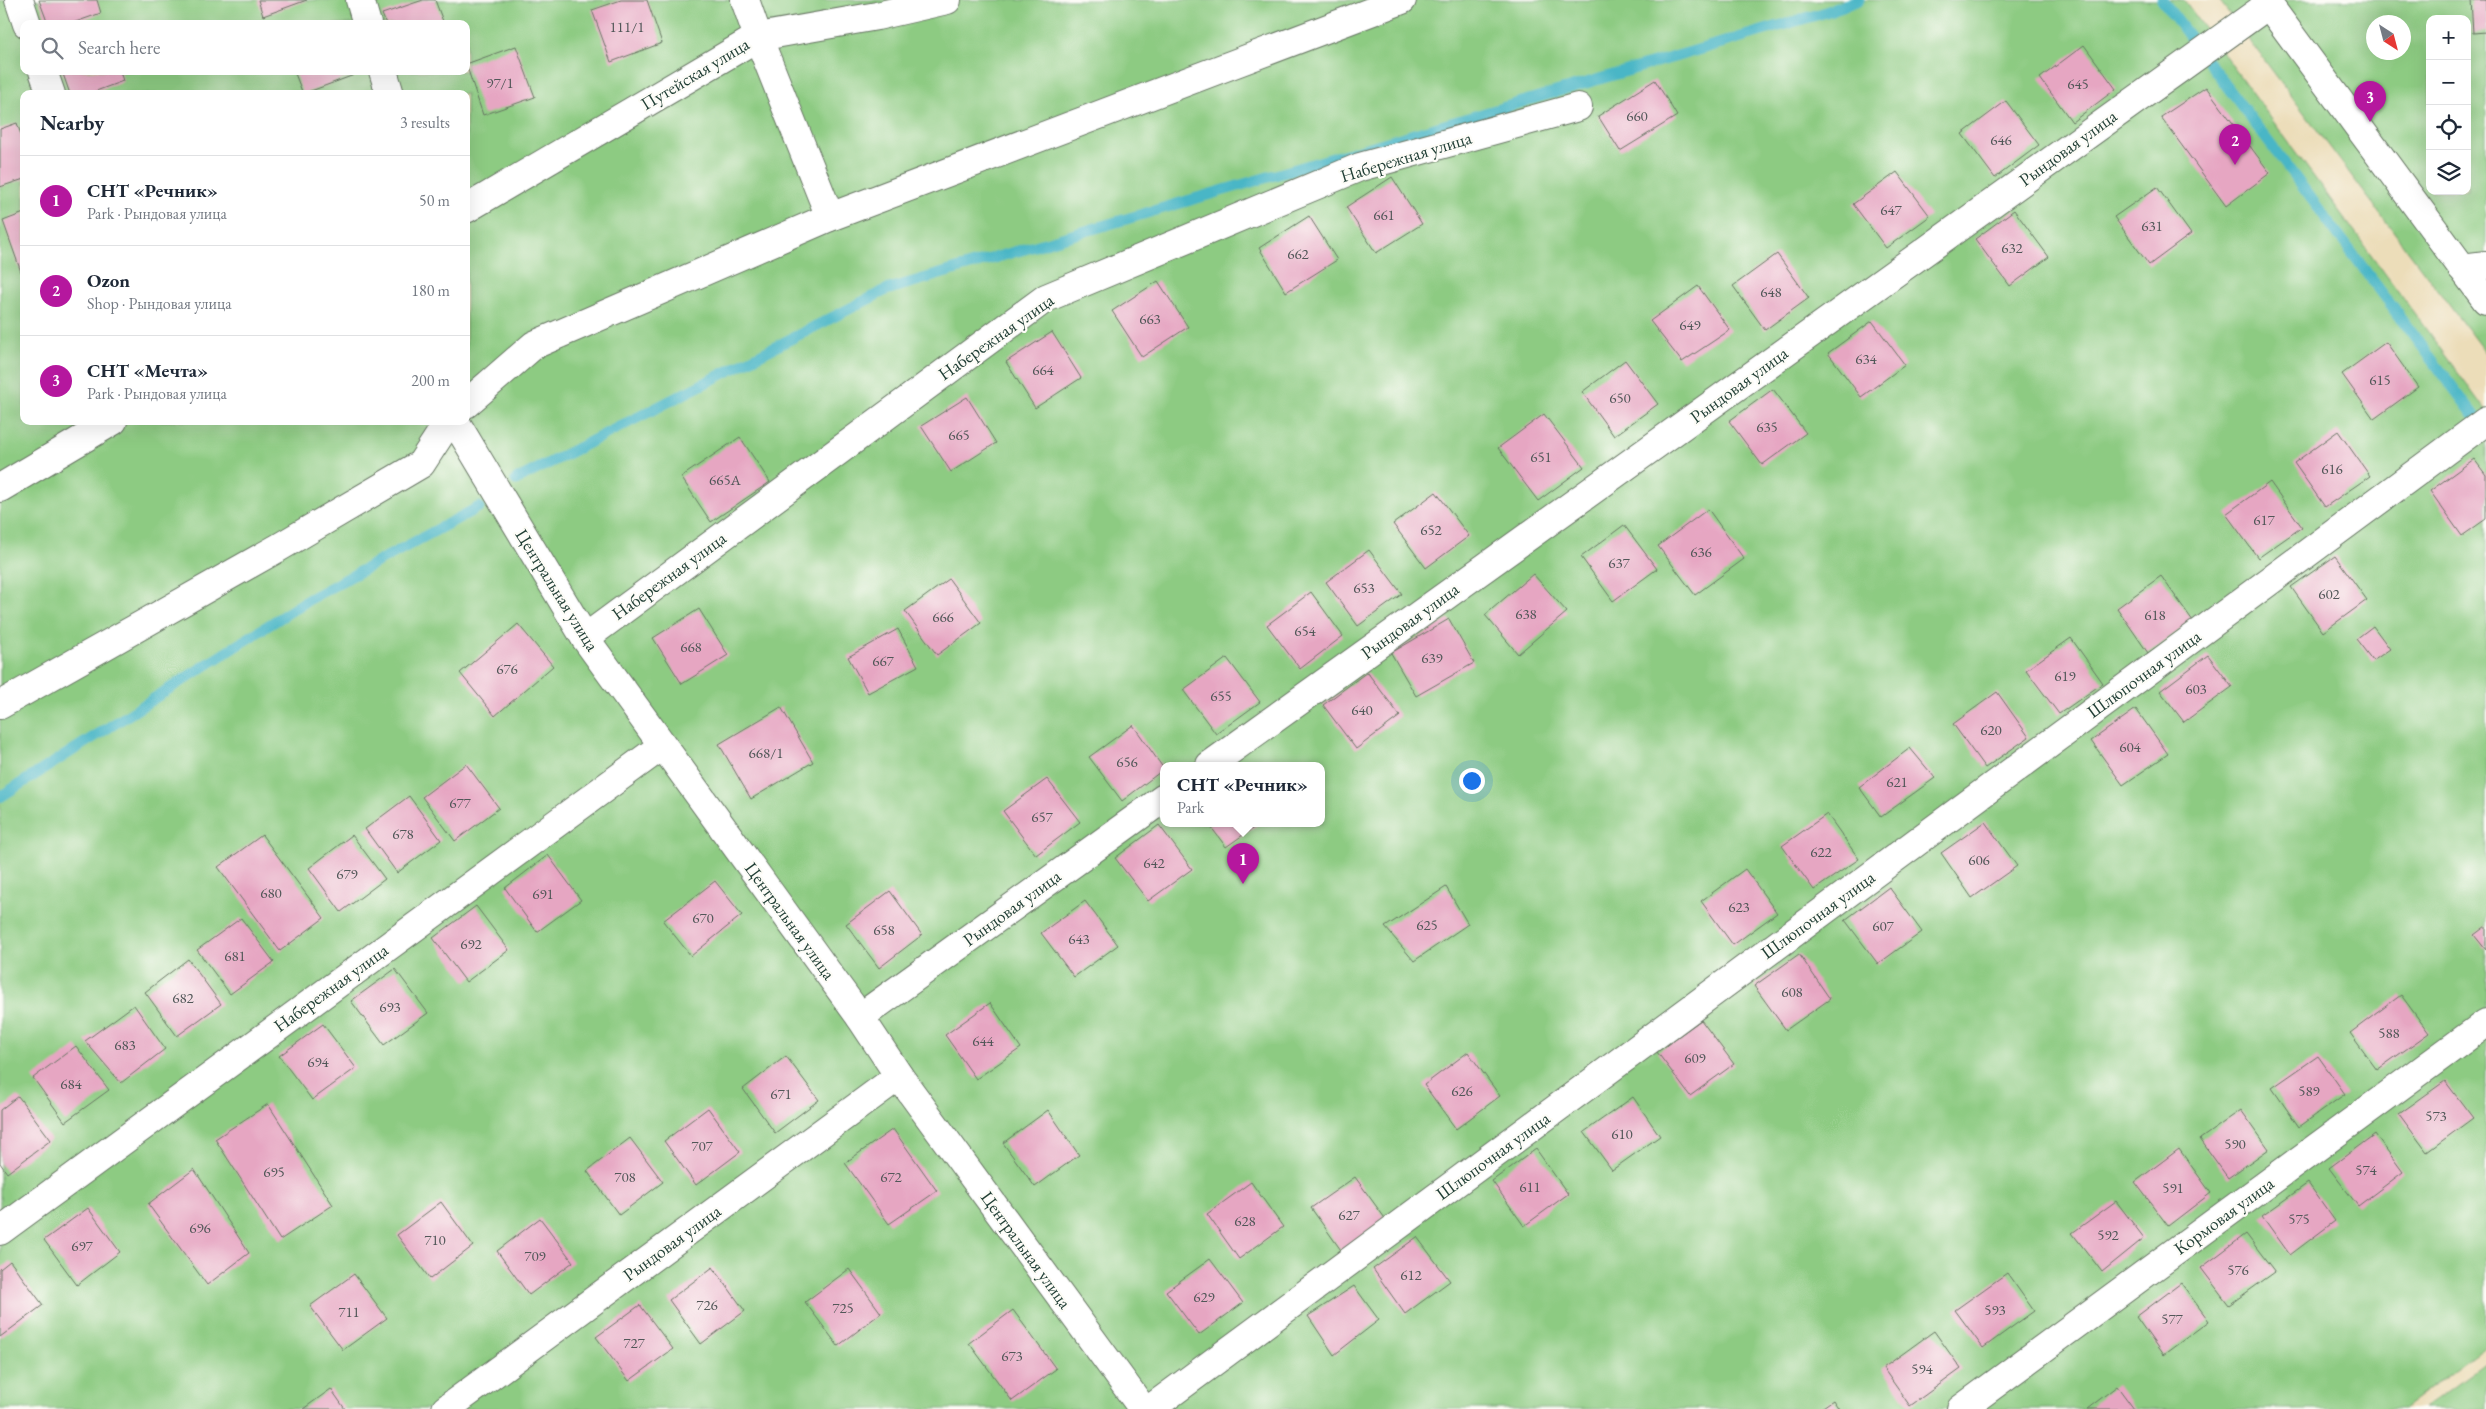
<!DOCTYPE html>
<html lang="en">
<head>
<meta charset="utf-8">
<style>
	:root { --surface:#fff; --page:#f6f6f7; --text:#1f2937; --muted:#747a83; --line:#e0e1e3; --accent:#b5179e }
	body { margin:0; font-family:"EB Garamond",serif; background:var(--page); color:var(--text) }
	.controls { position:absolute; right:15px; top:15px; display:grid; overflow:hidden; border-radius:10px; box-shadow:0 5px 20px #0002 }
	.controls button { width:45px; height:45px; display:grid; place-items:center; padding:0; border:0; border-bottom:1px solid var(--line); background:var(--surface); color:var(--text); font:25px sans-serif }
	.compass { position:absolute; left:2366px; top:15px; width:45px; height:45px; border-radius:50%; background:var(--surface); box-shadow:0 5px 20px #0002; rotate:144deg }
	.you { position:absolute; left:1471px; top:780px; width:18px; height:18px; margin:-12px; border:4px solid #fff; border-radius:50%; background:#1a73e8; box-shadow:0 0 0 8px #1a73e833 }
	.badge { display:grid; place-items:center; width:32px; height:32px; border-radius:50%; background:var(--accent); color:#fff; font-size:16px; font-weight:700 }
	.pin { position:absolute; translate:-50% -41px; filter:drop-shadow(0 1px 2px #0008) }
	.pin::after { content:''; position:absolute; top:26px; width:18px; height:15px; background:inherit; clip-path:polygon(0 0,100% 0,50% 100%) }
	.popup { position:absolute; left:1160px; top:762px; width:165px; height:65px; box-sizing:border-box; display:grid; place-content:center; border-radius:10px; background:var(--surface); filter:drop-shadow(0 1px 4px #0005); font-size:16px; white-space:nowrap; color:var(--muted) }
	.popup b { font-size:19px; color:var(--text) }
	.popup::after { content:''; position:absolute; left:50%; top:100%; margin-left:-10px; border:10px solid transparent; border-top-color:var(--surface) }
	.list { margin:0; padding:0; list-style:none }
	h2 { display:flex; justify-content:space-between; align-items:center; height:65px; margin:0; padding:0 20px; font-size:21px }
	h2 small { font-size:16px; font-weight:400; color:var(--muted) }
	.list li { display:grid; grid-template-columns:32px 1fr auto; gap:15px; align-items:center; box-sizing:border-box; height:90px; padding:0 20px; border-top:1px solid var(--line) }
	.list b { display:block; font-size:19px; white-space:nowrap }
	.list p { margin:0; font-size:16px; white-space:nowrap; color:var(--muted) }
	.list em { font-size:16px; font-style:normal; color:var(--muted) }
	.icon { flex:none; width:28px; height:28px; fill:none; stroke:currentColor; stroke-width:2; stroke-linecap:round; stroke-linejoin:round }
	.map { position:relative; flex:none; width:2486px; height:1409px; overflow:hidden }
	.search { position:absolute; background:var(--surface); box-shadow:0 5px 20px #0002; left:20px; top:20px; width:450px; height:55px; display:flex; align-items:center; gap:12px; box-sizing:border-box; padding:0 18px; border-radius:10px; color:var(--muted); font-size:19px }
	.panel { position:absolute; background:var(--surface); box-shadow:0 5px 20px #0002; left:20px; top:90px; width:450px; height:335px; border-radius:10px }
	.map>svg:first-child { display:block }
	.green { fill:#8dcb82; stroke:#56845b; fill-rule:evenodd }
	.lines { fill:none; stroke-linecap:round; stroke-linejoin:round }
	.stream { stroke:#49b6c6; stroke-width:11 }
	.building { fill:#e6a6c2 }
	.street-casing { stroke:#677563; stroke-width:30 }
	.secondary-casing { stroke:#677563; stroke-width:30 }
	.street { stroke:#fff; stroke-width:28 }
	.secondary { stroke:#fff; stroke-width:28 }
	.labels { text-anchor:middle; stroke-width:4.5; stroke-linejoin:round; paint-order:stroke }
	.number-label { font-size:15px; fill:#515758 }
	.street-label { font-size:18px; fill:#1f3d34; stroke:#fdfcf7 }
</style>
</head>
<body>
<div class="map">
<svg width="2486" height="1409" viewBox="0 0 2486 1409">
	<rect width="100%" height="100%" fill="#fdfcf7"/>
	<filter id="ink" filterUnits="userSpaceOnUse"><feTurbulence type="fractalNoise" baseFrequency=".02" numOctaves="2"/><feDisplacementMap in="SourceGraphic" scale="10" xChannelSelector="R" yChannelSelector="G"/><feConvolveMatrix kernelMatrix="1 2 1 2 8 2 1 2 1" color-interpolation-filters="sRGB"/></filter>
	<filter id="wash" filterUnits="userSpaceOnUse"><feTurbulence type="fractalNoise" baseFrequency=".0096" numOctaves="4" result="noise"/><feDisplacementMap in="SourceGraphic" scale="20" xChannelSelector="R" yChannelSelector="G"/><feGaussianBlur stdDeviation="1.12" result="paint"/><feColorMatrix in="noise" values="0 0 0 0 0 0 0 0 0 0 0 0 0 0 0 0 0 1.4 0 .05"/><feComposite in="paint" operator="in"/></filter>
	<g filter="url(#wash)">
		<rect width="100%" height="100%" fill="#ecddb9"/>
		<!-- green -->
		<g class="green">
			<path d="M0 0H2184L2486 411V1346L2402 1409H0ZM24 24H466V71H24ZM24 94H466V421H24ZM1164 765H1322V823H1164Z"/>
			<path d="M2219 0H2486V354ZM2430 19H2467V191H2430ZM2374 22H2404V52H2374Z"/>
			<path d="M2486 1362V1409H2423Z"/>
		</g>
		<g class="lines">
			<!-- stream -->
			<g class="stream">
				<path d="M2162 0 2482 426"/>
				<path d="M516 480 886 290 1823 13 1859 0"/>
				<path d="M0 797 311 598 479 507"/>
			</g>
		</g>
		<g id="blocks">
			<!-- building -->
			<g class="building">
				<path d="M39 0H97L101 13 70 24H48Z"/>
				<path d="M258 0H307L263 16Z"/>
				<path d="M423 0H435L444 24H386L382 14Z"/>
				<path d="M621 0H647L662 43 611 62 592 10Z"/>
				<path d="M2471 0H2486V32L2473 33Z"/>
				<path d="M2084 45 2116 89 2072 122 2040 78Z"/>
				<path d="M516 46 535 97 483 115 466 64Z"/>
				<path d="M62 71H120L123 81 88 94H70Z"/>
				<path d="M294 71H352L354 75 303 94Z"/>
				<path d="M1655 80 1677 116 1620 151 1598 116Z"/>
				<path d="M2206 87 2270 173 2226 206 2161 117Z"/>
				<path d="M2006 101 2039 145 1995 178 1962 134Z"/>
				<path d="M17 123 24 143V179L0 187V129Z"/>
				<path d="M1897 172 1930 216 1886 248 1853 204Z"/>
				<path d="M1392 177 1422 224 1376 253 1346 207Z"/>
				<path d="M2157 187 2191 234 2149 265 2114 217Z"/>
				<path d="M2014 210 2049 257 2010 286 1975 239Z"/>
				<path d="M24 213V271L21 272 3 221Z"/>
				<path d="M1309 216 1337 260 1286 292 1259 248Z"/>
				<path d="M1777 254 1809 298 1765 330 1733 286Z"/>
				<path d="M1158 281 1188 327 1142 357 1112 311Z"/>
				<path d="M1698 286 1730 330 1682 362 1650 321Z"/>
				<path d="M1872 321 1905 365 1861 397 1828 353Z"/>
				<path d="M1052 332 1081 378 1035 408 1006 362Z"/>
				<path d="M2386 342 2418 387 2374 419 2342 374Z"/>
				<path d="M1625 360 1658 404 1614 436 1582 392Z"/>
				<path d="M1773 389 1806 433 1762 465 1729 421Z"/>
				<path d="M967 397 996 443 951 472 921 426Z"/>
				<path d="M1544 414 1584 467 1538 501 1498 448Z"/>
				<path d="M2338 431 2370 476 2325 507 2294 463Z"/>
				<path d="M740 437 770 482 711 522 681 477Z"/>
				<path d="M2474 459 2486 475V519L2462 536 2430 491Z"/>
				<path d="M2270 482 2302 527 2258 558 2226 514Z"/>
				<path d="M1436 492 1469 536 1426 568 1393 524Z"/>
				<path d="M1708 509 1744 559 1695 595 1658 546Z"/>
				<path d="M1624 525 1657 569 1613 601 1581 557Z"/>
				<path d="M1369 550 1402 594 1358 626 1326 582Z"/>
				<path d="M2335 556 2367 600 2323 632 2291 587Z"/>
				<path d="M1533 574 1567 612 1518 654 1485 615Z"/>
				<path d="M2161 576 2193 621 2148 653 2117 608Z"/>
				<path d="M949 579 981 623 937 655 905 611Z"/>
				<path d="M1311 592 1343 636 1300 669 1267 625Z"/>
				<path d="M699 609 728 655 682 684 653 638Z"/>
				<path d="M1449 619 1474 663 1416 696 1391 653Z"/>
				<path d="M518 624 553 666 495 716 460 673Z"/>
				<path d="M2373 626 2390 649 2373 661 2356 639Z"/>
				<path d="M898 629 918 666 868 693 848 657Z"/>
				<path d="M2071 638 2103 683 2059 714 2026 670Z"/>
				<path d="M2208 655 2232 687 2184 722 2160 691Z"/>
				<path d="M1227 658 1260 702 1216 734 1183 690Z"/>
				<path d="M1367 672 1400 716 1356 749 1323 705Z"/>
				<path d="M1997 692 2029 737 1985 768 1953 724Z"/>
				<path d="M781 707 813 762 751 799 719 744Z"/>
				<path d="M2136 709 2168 754 2123 785 2091 741Z"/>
				<path d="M1133 725 1164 769 1122 801 1089 757Z"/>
				<path d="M1910 748 1935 778 1881 817 1859 787Z"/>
				<path d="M466 764 499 808 455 841 422 797Z"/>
				<path d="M1047 779 1080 822 1036 855 1003 811Z"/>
				<path d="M409 796 441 840 397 873 365 829Z"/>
				<path d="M1827 814 1859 859 1814 890 1782 846Z"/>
				<path d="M1985 822 2017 866 1972 898 1941 853Z"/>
				<path d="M1208 823H1260L1226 847Z"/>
				<path d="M1159 825 1192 869 1148 901 1115 858Z"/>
				<path d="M262 835 324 918 280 951 218 867Z"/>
				<path d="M352 835 385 879 341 912 309 868Z"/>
				<path d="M548 855 581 900 537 932 505 888Z"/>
				<path d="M1745 869 1777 913 1733 945 1701 901Z"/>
				<path d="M715 881 742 915 691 956 663 921Z"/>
				<path d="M1446 887 1468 924 1414 961 1385 927Z"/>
				<path d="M1889 887 1922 932 1878 964 1845 920Z"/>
				<path d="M890 891 922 935 879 968 846 924Z"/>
				<path d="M1085 901 1118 945 1074 977 1041 933Z"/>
				<path d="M476 906 509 950 466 982 433 938Z"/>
				<path d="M241 918 274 962 230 994 197 950Z"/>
				<path d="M2486 926V950L2474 935Z"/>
				<path d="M1799 954 1830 999 1786 1030 1754 986Z"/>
				<path d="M188 959 221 1004 177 1036 145 992Z"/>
				<path d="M395 969 428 1013 384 1045 351 1001Z"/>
				<path d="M2401 995 2429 1033 2377 1070 2350 1033Z"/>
				<path d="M990 1003 1021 1048 976 1079 945 1035Z"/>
				<path d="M134 1005 165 1049 121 1083 85 1041Z"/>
				<path d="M1701 1020 1734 1064 1690 1096 1657 1052Z"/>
				<path d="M323 1024 356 1068 312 1100 279 1056Z"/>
				<path d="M76 1046 109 1090 65 1122 33 1078Z"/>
				<path d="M1468 1052 1500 1096 1456 1129 1424 1085Z"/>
				<path d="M786 1056 819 1100 775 1133 743 1089Z"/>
				<path d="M2318 1056 2345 1094 2299 1127 2272 1088Z"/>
				<path d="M2445 1081 2473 1118 2427 1152 2399 1114Z"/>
				<path d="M18 1096 51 1140 7 1173 0 1163V1110Z"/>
				<path d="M1633 1097 1660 1136 1612 1170 1584 1132Z"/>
				<path d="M268 1104 333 1205 280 1240 215 1139Z"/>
				<path d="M708 1108 740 1152 696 1185 664 1141Z"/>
				<path d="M1048 1110 1079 1155 1035 1187 1003 1143Z"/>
				<path d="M2241 1110 2269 1149 2228 1178 2200 1139Z"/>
				<path d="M893 1129 937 1191 889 1224 845 1163Z"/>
				<path d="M2375 1134 2403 1172 2358 1206 2329 1168Z"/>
				<path d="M630 1138 663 1182 619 1215 587 1171Z"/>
				<path d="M1536 1149 1568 1194 1524 1226 1492 1181Z"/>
				<path d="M2179 1149 2211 1193 2168 1226 2135 1182Z"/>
				<path d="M194 1169 249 1253 207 1285 148 1204Z"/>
				<path d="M1355 1177 1387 1221 1343 1253 1311 1208Z"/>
				<path d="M1251 1182 1283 1227 1239 1259 1207 1214Z"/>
				<path d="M2308 1183 2335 1221 2290 1255 2262 1216Z"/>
				<path d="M2116 1201 2144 1238 2102 1272 2072 1233Z"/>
				<path d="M441 1202 473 1246 430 1279 397 1235Z"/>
				<path d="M88 1208 120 1252 77 1285 44 1240Z"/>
				<path d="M540 1218 573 1262 529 1295 497 1251Z"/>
				<path d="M2246 1234 2275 1272 2229 1305 2201 1268Z"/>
				<path d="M1417 1237 1450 1281 1405 1314 1373 1269Z"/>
				<path d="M1210 1259 1243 1303 1199 1335 1166 1291Z"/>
				<path d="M10 1261 43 1305 0 1337V1269Z"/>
				<path d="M713 1267 745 1311 701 1344 669 1300Z"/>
				<path d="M849 1269 881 1313 838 1346 805 1302Z"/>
				<path d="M2007 1273 2034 1311 1983 1348 1955 1310Z"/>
				<path d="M354 1274 387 1318 343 1350 310 1306Z"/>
				<path d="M2181 1283 2209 1321 2163 1355 2136 1317Z"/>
				<path d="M1354 1286 1379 1320 1334 1355 1308 1316Z"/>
				<path d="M640 1305 673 1349 629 1381 596 1337Z"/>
				<path d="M1013 1310 1056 1369 1012 1401 969 1343Z"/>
				<path d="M1934 1331 1961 1369 1910 1406 1883 1368Z"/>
				<path d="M2117 1386 2134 1409H2087Z"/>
				<path d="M331 1389 345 1409H303Z"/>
				<path d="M1833 1400 1839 1409H1820Z"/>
			</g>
		</g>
	</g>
	<g filter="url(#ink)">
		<use href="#blocks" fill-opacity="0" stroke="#677563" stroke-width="1"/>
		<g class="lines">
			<defs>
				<g id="street">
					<path d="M19 0 27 24"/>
					<path d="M360 0 367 24"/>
					<path d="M745 0 758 37"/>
					<path d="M43 71 51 94"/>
					<path d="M383 71 390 94"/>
					<path d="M466 209 758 37 877 16 947 0"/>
					<path d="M2462 268 2486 265"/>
					<path d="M0 488 113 421"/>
					<path d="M585 638 1046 298 1360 167 1578 107"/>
					<path d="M0 705 278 548 421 464 449 421"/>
					<path d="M1210 765 2268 5"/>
					<path d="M860 1017 1164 798"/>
					<path d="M0 1231 662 746"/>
					<path d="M446 1409 899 1076"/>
					<path d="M1150 1409 2486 421"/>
					<path d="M1961 1409 2486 1023"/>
				</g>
				<g id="secondary">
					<path d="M2265 0 2486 300"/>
					<path d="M758 37 830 217 1402 0"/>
					<path d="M466 404 534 345 830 217"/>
					<path d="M455 421 585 638 860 1017 899 1076 1143 1409"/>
				</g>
			</defs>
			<!-- street casing -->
			<use href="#street" class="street-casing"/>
			<!-- secondary casing -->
			<use href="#secondary" class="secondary-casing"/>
			<!-- street -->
			<use href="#street" class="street"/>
			<!-- secondary -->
			<use href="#secondary" class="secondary"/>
		</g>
	</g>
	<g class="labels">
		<!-- number labels -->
		<g class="number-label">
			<text x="627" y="32">111/1</text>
			<text x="500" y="88">97/1</text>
			<text x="2078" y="89">645</text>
			<text x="1637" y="121">660</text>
			<text x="2001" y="145">646</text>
			<text x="1891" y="215">647</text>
			<text x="1384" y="220">661</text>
			<text x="2152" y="231">631</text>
			<text x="2012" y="253">632</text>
			<text x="1298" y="259">662</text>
			<text x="1771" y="297">648</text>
			<text x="1150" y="324">663</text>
			<text x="1690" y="330">649</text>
			<text x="1866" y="364">634</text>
			<text x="1043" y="375">664</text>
			<text x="2380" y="385">615</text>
			<text x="1620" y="403">650</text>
			<text x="1767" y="432">635</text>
			<text x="959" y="440">665</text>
			<text x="1541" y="462">651</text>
			<text x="2332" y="474">616</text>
			<text x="725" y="485">665А</text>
			<text x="2264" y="525">617</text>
			<text x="1431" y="535">652</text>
			<text x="1701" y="557">636</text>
			<text x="1619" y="568">637</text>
			<text x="1364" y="593">653</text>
			<text x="2329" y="599">602</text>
			<text x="1526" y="619">638</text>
			<text x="2155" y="620">618</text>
			<text x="943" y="622">666</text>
			<text x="1305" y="636">654</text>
			<text x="691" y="652">668</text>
			<text x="1432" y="663">639</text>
			<text x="883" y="666">667</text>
			<text x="507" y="674">676</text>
			<text x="2065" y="681">619</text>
			<text x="2196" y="694">603</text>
			<text x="1221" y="701">655</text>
			<text x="1362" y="715">640</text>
			<text x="1991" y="735">620</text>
			<text x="2130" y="752">604</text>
			<text x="766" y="758">668/1</text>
			<text x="1127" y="767">656</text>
			<text x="1897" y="787">621</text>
			<text x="460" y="808">677</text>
			<text x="1042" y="822">657</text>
			<text x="403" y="839">678</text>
			<text x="1821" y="857">622</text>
			<text x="1979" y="865">606</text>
			<text x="1154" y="868">642</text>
			<text x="347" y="879">679</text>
			<text x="271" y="898">680</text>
			<text x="543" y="899">691</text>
			<text x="1739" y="912">623</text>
			<text x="703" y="923">670</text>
			<text x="1427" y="930">625</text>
			<text x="1883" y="931">607</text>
			<text x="884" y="935">658</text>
			<text x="1079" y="944">643</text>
			<text x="471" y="949">692</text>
			<text x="235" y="961">681</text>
			<text x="1792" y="997">608</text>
			<text x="183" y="1003">682</text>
			<text x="390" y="1012">693</text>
			<text x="2389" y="1038">588</text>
			<text x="983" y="1046">644</text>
			<text x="125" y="1050">683</text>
			<text x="1695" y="1063">609</text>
			<text x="318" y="1067">694</text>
			<text x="71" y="1089">684</text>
			<text x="1462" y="1096">626</text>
			<text x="2309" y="1096">589</text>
			<text x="781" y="1099">671</text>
			<text x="2436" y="1121">573</text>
			<text x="1622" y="1139">610</text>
			<text x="2235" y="1149">590</text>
			<text x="702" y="1151">707</text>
			<text x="2366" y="1175">574</text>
			<text x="274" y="1177">695</text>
			<text x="625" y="1182">708</text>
			<text x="891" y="1182">672</text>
			<text x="1530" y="1192">611</text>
			<text x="2173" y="1193">591</text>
			<text x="1349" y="1220">627</text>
			<text x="2299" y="1224">575</text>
			<text x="1245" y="1226">628</text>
			<text x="200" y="1233">696</text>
			<text x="2108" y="1240">592</text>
			<text x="435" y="1245">710</text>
			<text x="82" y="1251">697</text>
			<text x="535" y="1261">709</text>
			<text x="2238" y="1275">576</text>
			<text x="1411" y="1280">612</text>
			<text x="1204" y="1302">629</text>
			<text x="707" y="1310">726</text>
			<text x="843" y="1313">725</text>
			<text x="1995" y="1315">593</text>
			<text x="349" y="1317">711</text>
			<text x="2172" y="1324">577</text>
			<text x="634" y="1348">727</text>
			<text x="1012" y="1361">673</text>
			<text x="1922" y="1374">594</text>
		</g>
		<!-- street labels -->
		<g class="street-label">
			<text transform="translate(695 74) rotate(-31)" y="6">Путейская улица</text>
			<text transform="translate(2068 148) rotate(-36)" y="6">Рындовая улица</text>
			<text transform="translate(1406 157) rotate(-17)" y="6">Набережная улица</text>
			<text transform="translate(996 337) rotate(-35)" y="6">Набережная улица</text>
			<text transform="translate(1739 385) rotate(-36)" y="6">Рындовая улица</text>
			<text transform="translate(669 576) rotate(-36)" y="6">Набережная улица</text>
			<text transform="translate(557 590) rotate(58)" y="6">Центральная улица</text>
			<text transform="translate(1410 621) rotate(-36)" y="6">Рындовая улица</text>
			<text transform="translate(2144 674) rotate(-36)" y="6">Шлюпочная улица</text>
			<text transform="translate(1012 908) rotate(-36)" y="6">Рындовая улица</text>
			<text transform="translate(1818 915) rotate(-36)" y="6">Шлюпочная улица</text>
			<text transform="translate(790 921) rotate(54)" y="6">Центральная улица</text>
			<text transform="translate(331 988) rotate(-36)" y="6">Набережная улица</text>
			<text transform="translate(1493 1156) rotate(-36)" y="6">Шлюпочная улица</text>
			<text transform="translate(2224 1216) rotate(-36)" y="6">Кормовая улица</text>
			<text transform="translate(672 1243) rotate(-36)" y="6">Рындовая улица</text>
			<text transform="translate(1026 1250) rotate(54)" y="6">Центральная улица</text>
		</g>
	</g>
</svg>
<div class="controls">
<button>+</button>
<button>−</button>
<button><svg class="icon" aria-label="locate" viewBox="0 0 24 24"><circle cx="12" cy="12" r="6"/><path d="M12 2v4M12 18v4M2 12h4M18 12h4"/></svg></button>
<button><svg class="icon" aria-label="layers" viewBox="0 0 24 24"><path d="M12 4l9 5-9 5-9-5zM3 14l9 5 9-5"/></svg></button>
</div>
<svg class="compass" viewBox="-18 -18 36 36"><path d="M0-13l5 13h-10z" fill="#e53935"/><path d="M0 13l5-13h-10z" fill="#747a83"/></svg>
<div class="you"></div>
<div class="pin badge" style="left:1243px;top:884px">1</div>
<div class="popup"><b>СНТ «Речник»</b>Park</div>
<div class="pin badge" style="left:2235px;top:165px">2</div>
<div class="pin badge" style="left:2370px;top:122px">3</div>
<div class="search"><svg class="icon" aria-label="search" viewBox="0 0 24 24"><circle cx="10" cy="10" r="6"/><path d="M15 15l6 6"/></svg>Search here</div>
<section class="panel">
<h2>Nearby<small>3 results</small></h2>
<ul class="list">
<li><span class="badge">1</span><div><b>СНТ «Речник»</b><p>Park · Рындовая улица</p></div><em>50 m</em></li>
<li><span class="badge">2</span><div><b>Ozon</b><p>Shop · Рындовая улица</p></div><em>180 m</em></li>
<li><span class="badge">3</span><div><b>СНТ «Мечта»</b><p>Park · Рындовая улица</p></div><em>200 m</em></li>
</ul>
</section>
</div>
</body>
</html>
